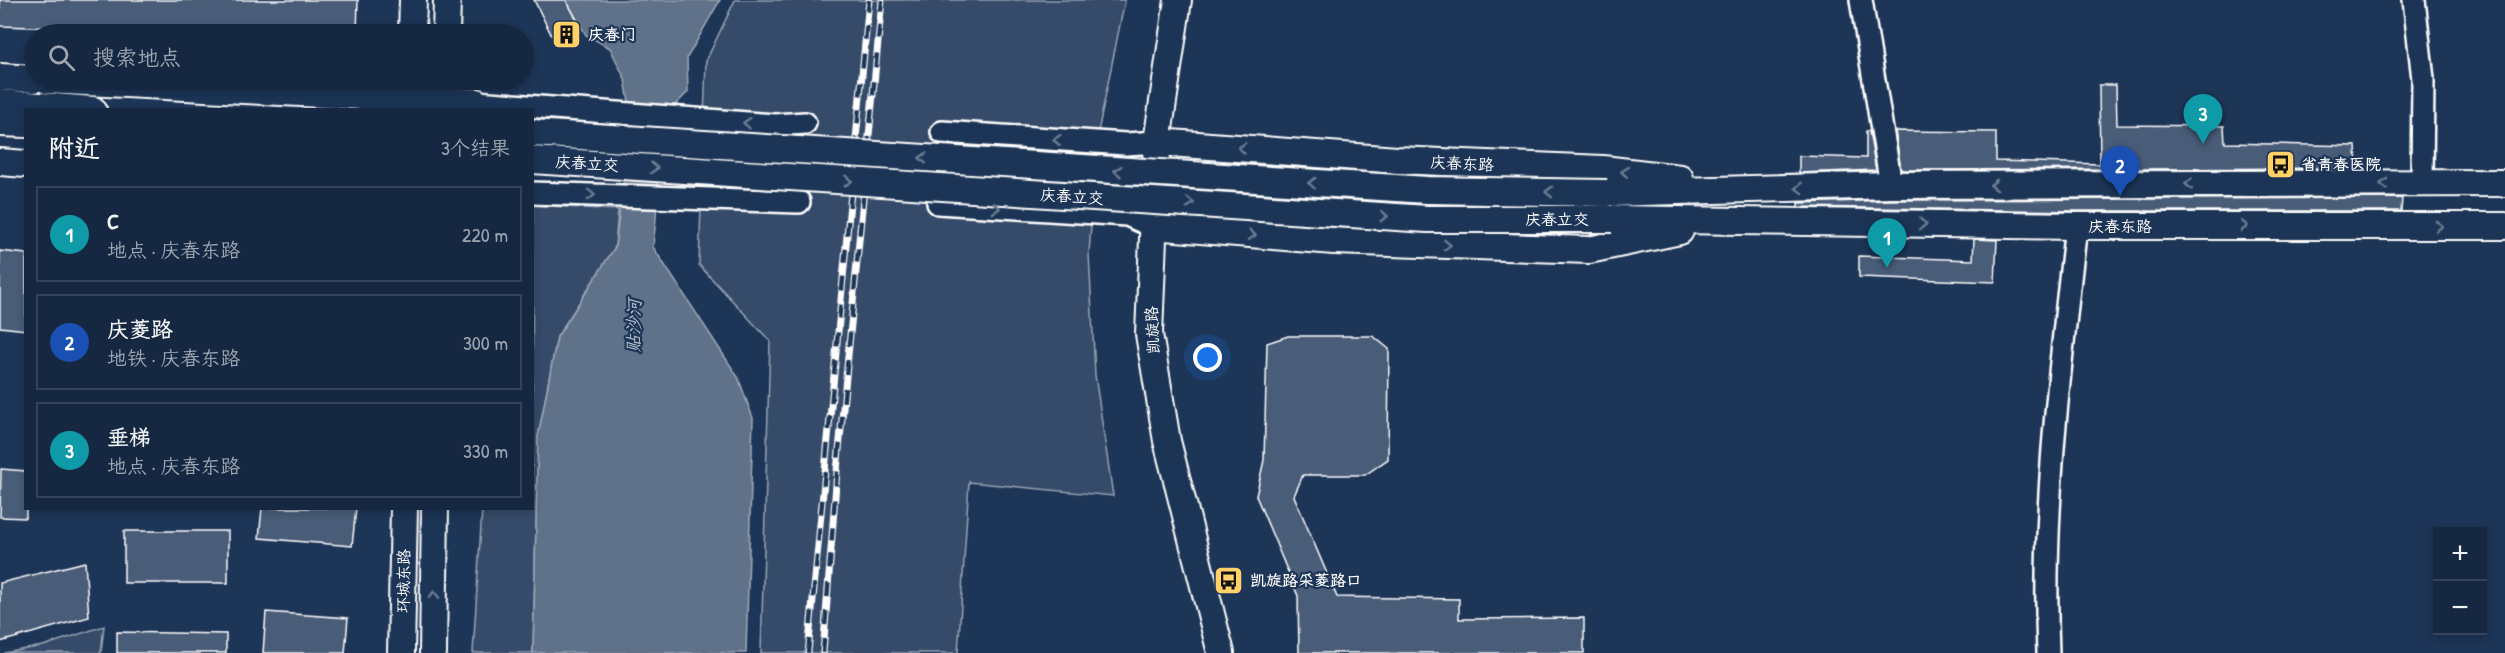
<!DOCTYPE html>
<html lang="zh">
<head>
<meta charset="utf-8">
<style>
	:root { --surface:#162841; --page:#1f3048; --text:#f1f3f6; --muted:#9ea6b1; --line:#35445a; --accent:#ffd166 }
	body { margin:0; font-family:"Patrick Hand","LXGW WenKai TC",sans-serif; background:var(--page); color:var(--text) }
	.controls { position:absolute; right:18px; bottom:18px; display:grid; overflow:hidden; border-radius:0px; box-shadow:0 3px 9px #0003 }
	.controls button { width:54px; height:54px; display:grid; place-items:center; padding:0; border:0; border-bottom:2px solid var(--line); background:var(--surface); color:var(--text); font:30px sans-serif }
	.you { position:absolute; left:1208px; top:358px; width:21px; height:21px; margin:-15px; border:4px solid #fff; border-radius:50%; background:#1a73e8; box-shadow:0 0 0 9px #1a73e833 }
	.badge { display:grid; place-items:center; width:39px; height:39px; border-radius:50%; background:var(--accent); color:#fff; font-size:20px; font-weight:700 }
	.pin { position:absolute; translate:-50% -50px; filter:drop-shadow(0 2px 3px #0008) }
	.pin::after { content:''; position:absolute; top:32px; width:21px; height:18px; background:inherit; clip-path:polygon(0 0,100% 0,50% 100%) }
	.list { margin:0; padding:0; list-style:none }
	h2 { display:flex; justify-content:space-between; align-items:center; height:78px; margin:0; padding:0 24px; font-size:26px }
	h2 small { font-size:20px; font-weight:400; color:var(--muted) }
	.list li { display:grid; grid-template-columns:39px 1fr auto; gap:18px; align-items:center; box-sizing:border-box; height:96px; margin:0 12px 12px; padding:0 12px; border:2px solid var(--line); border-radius:0px }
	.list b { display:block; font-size:22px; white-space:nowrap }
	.list p { margin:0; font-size:20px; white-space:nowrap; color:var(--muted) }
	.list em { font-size:20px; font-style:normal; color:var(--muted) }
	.icon { flex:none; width:33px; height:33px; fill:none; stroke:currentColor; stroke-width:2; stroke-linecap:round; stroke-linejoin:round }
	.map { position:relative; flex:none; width:2505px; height:653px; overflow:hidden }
	.search { position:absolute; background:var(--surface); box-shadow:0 3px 9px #0003; left:24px; top:24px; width:510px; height:66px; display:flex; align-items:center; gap:15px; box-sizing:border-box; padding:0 21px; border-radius:33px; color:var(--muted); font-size:22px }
	.panel { position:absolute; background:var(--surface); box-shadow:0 3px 9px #0003; left:24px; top:108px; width:510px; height:402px; border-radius:0px }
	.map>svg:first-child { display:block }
	.green { fill:#364b69; stroke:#9aa5b4; stroke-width:1.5 }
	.water { fill:#617289; stroke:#a0aab8; stroke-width:1.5 }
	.building { fill:#4a5d79; stroke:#fff; stroke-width:1.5 }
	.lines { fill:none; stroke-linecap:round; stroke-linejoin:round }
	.minor-tunnel { stroke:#344968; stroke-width:21; stroke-dasharray:21 10; stroke-linecap:butt }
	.minor-casing { stroke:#fff; stroke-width:26 }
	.major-casing { stroke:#fff; stroke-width:30 }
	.minor { stroke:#1d3557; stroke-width:21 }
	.major { stroke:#1d3557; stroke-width:26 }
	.rail-casing { stroke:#fff; stroke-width:7 }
	.rail { stroke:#1d3557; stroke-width:4.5; stroke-dasharray:14; stroke-linecap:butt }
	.major-bridge-casing { stroke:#fff; stroke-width:30; stroke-linecap:butt }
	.major-bridge { stroke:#1d3557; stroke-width:26 }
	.oneway { stroke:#6c7c92 }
	.labels { text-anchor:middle; stroke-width:4.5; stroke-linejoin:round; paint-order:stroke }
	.poi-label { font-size:16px; font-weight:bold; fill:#fff; stroke:#1d3557; text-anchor:start }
	.street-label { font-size:16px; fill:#fff; stroke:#1d3557 }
	.water-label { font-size:18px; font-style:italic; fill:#b8c0ca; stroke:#1d3557 }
</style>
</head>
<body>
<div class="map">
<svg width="2505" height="653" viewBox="0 0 2505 653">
	<rect width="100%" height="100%" fill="#1d3557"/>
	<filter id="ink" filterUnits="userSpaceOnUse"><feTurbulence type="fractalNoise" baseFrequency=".0167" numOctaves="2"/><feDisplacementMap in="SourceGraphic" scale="12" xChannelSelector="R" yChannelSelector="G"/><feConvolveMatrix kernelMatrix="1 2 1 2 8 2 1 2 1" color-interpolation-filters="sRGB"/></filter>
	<g filter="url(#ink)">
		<!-- green -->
		<g class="green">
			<path d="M735 0H1125L1098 132 1089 253 1095 375 1113 496 969 482 958 653H761L770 341 699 265 706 61Z"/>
			<path d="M533 205 618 210 615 247 557 337 538 437 533 653H473L482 509 532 508Z"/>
			<path d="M104 626 101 653H4L43 646Z"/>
		</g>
		<!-- water -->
		<path class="water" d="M566 0H720L687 58 688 92 673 107 660 111 656 219 653 247 738 377 753 418 746 653H533L538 437 557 337 615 247 630 128V108L625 79 610 48 586 35Z"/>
		<!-- building -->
		<g class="building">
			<path d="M0 0H358L357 34H250L0 26Z"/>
			<path d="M534 0H566L578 22 552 36Z"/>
			<path d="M2099 85H2116L2117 125 2224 126 2225 143 2356 146 2357 168 1901 170 1895 131 1996 132V161L2100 164Z"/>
			<path d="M1866 131H1869L1876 170 1799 173V156L1866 158Z"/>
			<path d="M2402 198 2401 211H2076L1798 207V203L1891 200Z"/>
			<path d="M1974 239 1997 240 1995 282 1859 277V256L1973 260Z"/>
			<path d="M0 251 26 254V330L0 327Z"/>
			<path d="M1288 336H1373L1389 349 1388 459 1365 475H1303L1294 496 1337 597 1459 599V619L1584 618V653H1299L1298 596 1256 496 1264 460 1267 343Z"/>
			<path d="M1 469 26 471V518L0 517Z"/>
			<path d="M262 508H356L352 546 259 538Z"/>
			<rect x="124" y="531" width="104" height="52"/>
			<path d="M85 562 89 617 0 642V583Z"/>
			<path d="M266 612 348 618 345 653H263Z"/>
			<path d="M117 632 226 634V653H117Z"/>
		</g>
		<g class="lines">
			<!-- minor-tunnel -->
			<g class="minor-tunnel">
				<path d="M805 123 942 132"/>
				<path d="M799 202 938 203"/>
			</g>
			<defs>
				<g id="minor">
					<path d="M1861 0 1891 185"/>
					<path d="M2414 0 2423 79 2422 183"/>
					<path d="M476 102 775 125 805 123"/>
					<path d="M942 132 1126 144 1157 142"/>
					<path d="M532 193 799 202"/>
					<path d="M938 203 1127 215 1152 226"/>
					<path d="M2048 653C2042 510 2060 368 2076 226"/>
				</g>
				<g id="major">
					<path d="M1178 0 1157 142 1149 334 1167 441 1221 653"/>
					<path d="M412 34 413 0"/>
					<path d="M446 34 447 0"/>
					<path d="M0 77 34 79"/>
					<path d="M47 80 476 102"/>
					<path d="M0 103 93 110"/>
					<path d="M0 123 26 124"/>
					<path d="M1157 142 1397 160 1603 169 1680 178"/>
					<path d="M0 162 26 164"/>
					<path d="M1607 193 1891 185 2505 183"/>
					<path d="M1612 219 2076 226H2505"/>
					<path d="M1152 226 1334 241 1589 250 1680 231"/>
					<path d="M401 653 404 508"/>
					<path d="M433 653 435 508"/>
				</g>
			</defs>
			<!-- minor casing -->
			<use href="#minor" class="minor-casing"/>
			<!-- major casing -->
			<use href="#major" class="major-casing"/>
			<!-- minor -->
			<use href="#minor" class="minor"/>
			<!-- major -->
			<use href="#major" class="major"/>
			<defs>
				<g id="rail">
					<path d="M808 653 869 0"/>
					<path d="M823 653 837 471 882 0"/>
				</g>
			</defs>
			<!-- rail casing -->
			<use href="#rail" class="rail-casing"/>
			<!-- rail -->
			<use href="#rail" class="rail"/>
			<defs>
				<g id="major-bridge">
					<path d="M532 133 1427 190 1607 193"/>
					<path d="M532 160 1427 219H1612"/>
				</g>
			</defs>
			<!-- major-bridge casing -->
			<use href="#major-bridge" class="major-bridge-casing"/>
			<!-- major-bridge -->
			<use href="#major-bridge" class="major-bridge"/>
		</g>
		<!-- one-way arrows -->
		<defs><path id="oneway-chevron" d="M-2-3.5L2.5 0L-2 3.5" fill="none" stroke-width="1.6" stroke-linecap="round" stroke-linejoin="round" transform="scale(1.5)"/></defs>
		<g class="oneway">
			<use href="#oneway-chevron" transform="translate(747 123) rotate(-176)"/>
			<use href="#oneway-chevron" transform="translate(1057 140) rotate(-176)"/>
			<use href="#oneway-chevron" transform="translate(1242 148) rotate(-176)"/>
			<use href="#oneway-chevron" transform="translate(923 158) rotate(-176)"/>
			<use href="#oneway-chevron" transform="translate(654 168) rotate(4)"/>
			<use href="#oneway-chevron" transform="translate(1118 171) rotate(-176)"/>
			<use href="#oneway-chevron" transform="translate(1625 172) rotate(-173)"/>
			<use href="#oneway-chevron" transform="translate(848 181) rotate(4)"/>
			<use href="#oneway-chevron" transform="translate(1312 183) rotate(-177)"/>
			<use href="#oneway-chevron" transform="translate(2189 184) rotate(180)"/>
			<use href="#oneway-chevron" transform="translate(2384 184) rotate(180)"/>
			<use href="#oneway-chevron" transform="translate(1994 185) rotate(180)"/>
			<use href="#oneway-chevron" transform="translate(1799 188) rotate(178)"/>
			<use href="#oneway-chevron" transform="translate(1549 192) rotate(-179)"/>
			<use href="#oneway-chevron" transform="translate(591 195) rotate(2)"/>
			<use href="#oneway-chevron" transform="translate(1190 203) rotate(4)"/>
			<use href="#oneway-chevron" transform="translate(996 208) rotate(3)"/>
			<use href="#oneway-chevron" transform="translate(1384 216) rotate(4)"/>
			<use href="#oneway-chevron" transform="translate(1923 224) rotate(1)"/>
			<use href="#oneway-chevron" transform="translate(2244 226)"/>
			<use href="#oneway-chevron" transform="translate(2439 226)"/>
			<use href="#oneway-chevron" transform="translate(1252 235) rotate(5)"/>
			<use href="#oneway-chevron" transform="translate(1447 245) rotate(2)"/>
			<use href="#oneway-chevron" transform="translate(434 595) rotate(-89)"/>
		</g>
	</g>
	<!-- icons -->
	<defs>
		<symbol id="building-square" viewBox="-11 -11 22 22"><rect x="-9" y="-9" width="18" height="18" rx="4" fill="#ffd166" stroke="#1d3557"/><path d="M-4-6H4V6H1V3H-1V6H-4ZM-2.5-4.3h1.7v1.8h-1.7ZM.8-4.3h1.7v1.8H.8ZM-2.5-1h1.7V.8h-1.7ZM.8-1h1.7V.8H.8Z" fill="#111"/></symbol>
		<symbol id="bus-square" viewBox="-11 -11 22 22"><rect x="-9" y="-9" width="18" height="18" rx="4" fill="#ffd166" stroke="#1d3557"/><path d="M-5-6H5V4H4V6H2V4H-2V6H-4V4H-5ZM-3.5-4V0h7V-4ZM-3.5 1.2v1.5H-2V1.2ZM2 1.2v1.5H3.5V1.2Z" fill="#111"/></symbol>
	</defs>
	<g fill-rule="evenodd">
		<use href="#building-square" x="550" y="18" width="33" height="33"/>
		<use href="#bus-square" x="2264" y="148" width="33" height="33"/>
		<use href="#bus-square" x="1212" y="564" width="33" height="33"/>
	</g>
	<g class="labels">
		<!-- poi labels -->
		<g class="poi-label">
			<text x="588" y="40">庆春门</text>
			<text x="2301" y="170">省青春医院</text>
			<text x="1250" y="586">凯旋路采菱路口</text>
		</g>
		<!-- street labels -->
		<g class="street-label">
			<text transform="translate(587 163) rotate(4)" y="6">庆春立交</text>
			<text transform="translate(1462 163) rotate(3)" y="6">庆春东路</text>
			<text transform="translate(1072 196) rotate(4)" y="6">庆春立交</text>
			<text x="1557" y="225">庆春立交</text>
			<text x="2120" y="232">庆春东路</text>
			<text transform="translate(1152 330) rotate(-93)" y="6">凯旋路</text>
			<text transform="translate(403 581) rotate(-89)" y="6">环城东路</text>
		</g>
		<!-- water labels -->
		<g class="water-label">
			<text transform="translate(634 326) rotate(-89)" y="6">贴沙河</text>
		</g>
	</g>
</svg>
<div class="controls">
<button>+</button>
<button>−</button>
</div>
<div class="you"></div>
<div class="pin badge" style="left:1887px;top:268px;background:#0f9aa8">1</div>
<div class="pin badge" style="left:2120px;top:196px;background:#1a4fb4">2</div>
<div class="pin badge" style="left:2203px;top:144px;background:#0f9aa8">3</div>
<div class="search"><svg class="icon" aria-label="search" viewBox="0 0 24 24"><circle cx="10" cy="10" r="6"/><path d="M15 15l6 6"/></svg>搜索地点</div>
<section class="panel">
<h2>附近<small>3个结果</small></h2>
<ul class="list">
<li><span class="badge" style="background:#0f9aa8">1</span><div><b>C</b><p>地点 · 庆春东路</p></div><em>220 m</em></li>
<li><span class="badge" style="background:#1a4fb4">2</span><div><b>庆菱路</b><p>地铁 · 庆春东路</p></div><em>300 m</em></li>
<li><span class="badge" style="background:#0f9aa8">3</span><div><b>垂梯</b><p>地点 · 庆春东路</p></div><em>330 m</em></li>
</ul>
</section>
</div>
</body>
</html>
